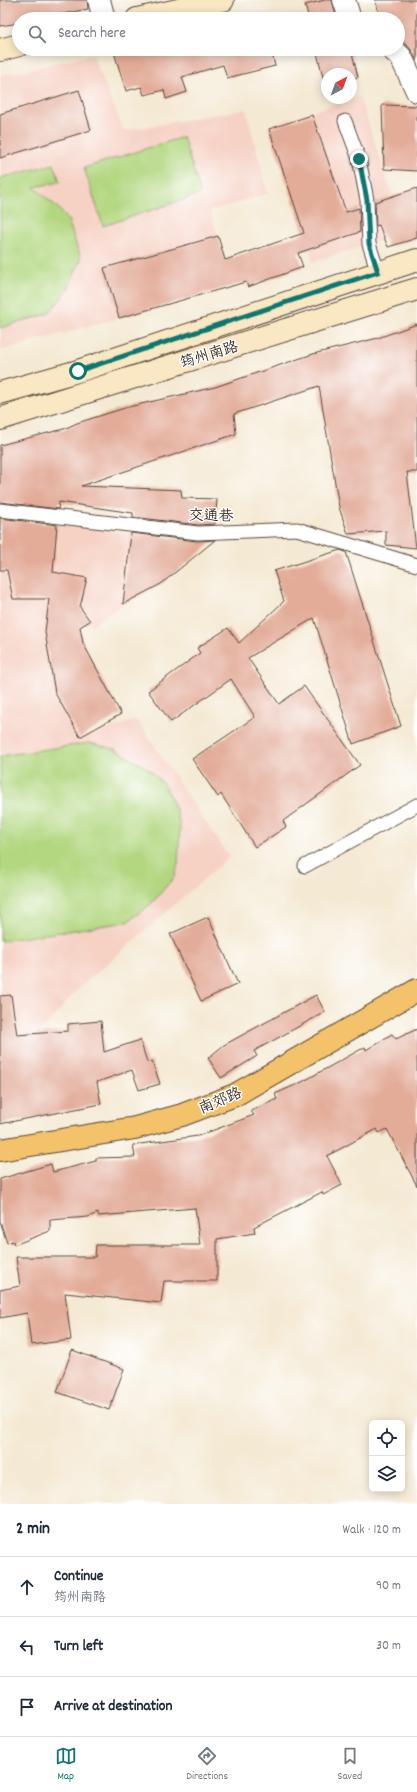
<!DOCTYPE html>
<html lang="en">
<head>
<meta charset="utf-8">
<style>
	:root { --surface:#fff; --page:#f2f2f3; --text:#1f2937; --muted:#747a83; --line:#e0e1e3; --accent:#0f766e }
	body { margin:0; font-family:Dekko,"LXGW WenKai TC",sans-serif; background:var(--page); color:var(--text) }
	.controls { position:absolute; right:12px; bottom:12px; display:grid; overflow:hidden; border-radius:6px; box-shadow:0 2px 10px #0003 }
	.controls button { width:36px; height:36px; display:grid; place-items:center; padding:0; border:0; border-bottom:1px solid var(--line); background:var(--surface); color:var(--text); font:20px sans-serif }
	.compass { position:absolute; left:321px; top:68px; width:36px; height:36px; border-radius:50%; background:var(--surface); box-shadow:0 2px 10px #0003; rotate:41deg }
	.stop { position:absolute; width:12px; height:12px; margin:-9px; border:3px solid #0f766e; border-radius:50%; background:#fff }
	.stop.end { background:#0f766e; border-color:#fff; box-shadow:0 1px 4px #0008 }
	.list { margin:0; padding:0; list-style:none }
	h2 { display:flex; justify-content:space-between; align-items:center; height:52px; margin:0; padding:0 16px; font-size:17px }
	h2 small { font-size:13px; font-weight:400; color:var(--muted) }
	.list li { display:grid; grid-template-columns:26px 1fr auto; gap:12px; align-items:center; box-sizing:border-box; height:60px; padding:0 16px; border-top:1px solid var(--line) }
	.list b { display:block; font-size:15px; white-space:nowrap }
	.list p { margin:0; font-size:13px; white-space:nowrap; color:var(--muted) }
	.list em { font-size:13px; font-style:normal; color:var(--muted) }
	.icon { flex:none; width:22px; height:22px; fill:none; stroke:currentColor; stroke-width:2; stroke-linecap:round; stroke-linejoin:round }
	.map { position:relative; flex:none; width:417px; height:1504px; overflow:hidden }
	.search { position:absolute; background:var(--surface); box-shadow:0 2px 10px #0003; left:12px; right:12px; top:12px; height:44px; display:flex; align-items:center; gap:10px; box-sizing:border-box; padding:0 14px; border-radius:22px; color:var(--muted); font-size:15px }
	.sheet { height:232px; background:var(--surface) }
	nav { display:flex; justify-content:space-around; align-items:center; box-sizing:border-box; height:56px; border-top:1px solid var(--line); background:var(--surface); font-size:11px; color:var(--muted) }
	nav a { display:grid; justify-items:center; gap:2px }
	nav .on { color:var(--accent) }
	.map>svg:first-child { display:block }
	.built { fill:#f6d2c5 }
	.green { fill:#b2d780; stroke:#76804f }
	.building { fill:#e3ac99 }
	.lines { fill:none; stroke-linecap:round; stroke-linejoin:round }
	.lane-casing { stroke:#574739; stroke-width:15 }
	.street-casing { stroke:#574739; stroke-width:24 }
	.secondary-casing { stroke:#574739; stroke-width:24 }
	.primary-casing { stroke:#574739; stroke-width:24 }
	.lane { stroke:#fff; stroke-width:13 }
	.street { stroke:#fff; stroke-width:22 }
	.secondary { stroke:#fae7c3; stroke-width:22 }
	.primary { stroke:#f3c26a; stroke-width:22 }
	.route { stroke:#0f766e; stroke-width:5 }
	.labels { text-anchor:middle; stroke-width:3; stroke-linejoin:round; paint-order:stroke }
	.street-label { font-size:15px; fill:#3b2a1e; stroke:#fff }
</style>
</head>
<body>
<div class="map">
<svg width="417" height="1504" viewBox="0 0 417 1504">
	<rect width="100%" height="100%" fill="#fff"/>
	<filter id="ink" filterUnits="userSpaceOnUse"><feTurbulence type="fractalNoise" baseFrequency=".025" numOctaves="2"/><feDisplacementMap in="SourceGraphic" scale="8" xChannelSelector="R" yChannelSelector="G"/><feConvolveMatrix kernelMatrix="1 2 1 2 8 2 1 2 1" color-interpolation-filters="sRGB"/></filter>
	<filter id="wash" filterUnits="userSpaceOnUse"><feTurbulence type="fractalNoise" baseFrequency=".012" numOctaves="4" result="noise"/><feDisplacementMap in="SourceGraphic" scale="16" xChannelSelector="R" yChannelSelector="G"/><feGaussianBlur stdDeviation="0.9" result="paint"/><feColorMatrix in="noise" values="0 0 0 0 0 0 0 0 0 0 0 0 0 0 0 0 0 1.4 0 .05"/><feComposite in="paint" operator="in"/></filter>
	<g filter="url(#wash)">
		<rect width="100%" height="100%" fill="#f4e9d3"/>
		<!-- built -->
		<g class="built">
			<path d="M93 55 124 131 246 109 268 194 210 211 218 236 105 268 119 318 0 351V75Z"/>
			<path d="M359 96 393 197 373 203 385 239 313 262 268 126Z"/>
			<path d="M57 524 131 533H152L184 540 214 541 161 584 119 607 92 625 80 607 87 578 53 572Z"/>
			<path d="M0 570H7L13 599H49L45 632 55 693 80 737 137 720 229 857 76 991 0 1078Z"/>
		</g>
		<!-- green -->
		<g class="green">
			<path d="M183 137 201 194 103 226 84 168Z"/>
			<path d="M54 164 60 182 34 187 57 207 68 220 81 259 67 291 48 314 0 328V178Z"/>
			<path d="M89 743 115 749 150 770 165 786 176 809 180 827 178 864 175 876 151 904 127 922 0 941V756Z"/>
		</g>
		<g id="blocks">
			<!-- building -->
			<g class="building">
				<path d="M0 0H87L88 9 37 19H19V23L0 26Z"/>
				<path d="M325 0H332L337 19H309L305 5Z"/>
				<path d="M375 0H417V61L412 51 398 34V19H381Z"/>
				<path d="M262 15 263 19H246Z"/>
				<path d="M113 49H271L275 66 227 78 223 65 182 77 187 92 166 99 164 90 144 95 141 87 126 91Z"/>
				<path d="M316 49H351L358 77 351 79V74H327V85H325Z"/>
				<path d="M79 90 91 130 0 158V114Z"/>
				<path d="M382 105 417 106V171L384 169Z"/>
				<path d="M312 115 346 212 359 208 360 232 298 253 303 267 248 287 246 282 119 318 104 268 218 236 225 260 304 233 269 129Z"/>
				<path d="M417 188V238L388 247 379 225 376 226 375 202Z"/>
				<path d="M417 324V472H407L416 548 386 545V531L348 534 339 507 319 386 234 414 236 434 81 486 181 490 182 498 217 499 215 524 198 525 133 517V513L59 502 58 509 0 502V445L64 429 77 423 128 407 215 387 313 354 378 338Z"/>
				<path d="M0 518 57 525 53 572 87 578 80 607 90 621 80 627 83 643 121 714 80 737 55 693 45 632 49 599H13L7 570H0Z"/>
				<path d="M131 533 197 541 215 540 161 584 123 604Z"/>
				<path d="M340 550 346 552 401 726 353 744 314 618 248 658 279 704 304 686 360 765 283 821 286 827 255 847 221 794 218 797 192 759 255 717 231 679 171 722 148 691 200 653 197 648 228 628 239 643 284 601 274 571Z"/>
				<path d="M208 917 238 984 201 1001 170 934Z"/>
				<path d="M11 995 17 1035 68 1031V1024L101 1021 104 1052 140 1040 147 1062 152 1061 160 1084 139 1090 132 1070 97 1082 101 1104 0 1124V996Z"/>
				<path d="M316 995 325 1012 254 1051 257 1056 221 1078 208 1058 224 1045Z"/>
				<path d="M417 1029V1186L387 1129 379 1133 377 1129 327 1156 342 1185 323 1195 322 1192 254 1227 255 1233 217 1239V1281H164L161 1303 65 1293 71 1340 31 1345 27 1313 0 1318V1290L20 1286 16 1257H95L96 1245H200L195 1208 98 1216V1213L88 1217 50 1220V1231L14 1245 13 1241 7 1243 0 1221V1179L51 1164 53 1172 96 1161V1158L135 1157 133 1145 198 1136 254 1115 251 1111 277 1099 275 1094 302 1082 365 1047 366 1050 392 1034 396 1039Z"/>
				<path d="M72 1350 124 1369 109 1410 57 1392Z"/>
			</g>
		</g>
	</g>
	<g filter="url(#ink)">
		<use href="#blocks" fill-opacity="0" stroke="#574739" stroke-width="1"/>
		<g class="lines">
			<defs>
				<g id="lane">
					<path d="M345 121 359 159 367 200 369 244 378 272"/>
					<path d="M0 510 198 533 297 529 417 565"/>
					<path d="M305 866 417 805"/>
				</g>
				<g id="street">
					<path d="M99 0 104 19"/>
					<path d="M344 0 350 19"/>
					<path d="M392 49 401 57 417 91"/>
				</g>
				<g id="secondary">
					<path d="M137 19 223 0"/>
					<path d="M0 50 19 45"/>
					<path d="M0 393 78 371 417 260"/>
					<path d="M0 419 417 289"/>
				</g>
				<path id="primary" d="M0 1150 135 1128 182 1115 235 1095 417 990"/>
			</defs>
			<!-- lane casing -->
			<use href="#lane" class="lane-casing"/>
			<!-- street casing -->
			<use href="#street" class="street-casing"/>
			<!-- secondary casing -->
			<use href="#secondary" class="secondary-casing"/>
			<!-- primary casing -->
			<use href="#primary" class="primary-casing"/>
			<!-- lane -->
			<use href="#lane" class="lane"/>
			<!-- street -->
			<use href="#street" class="street"/>
			<!-- secondary -->
			<use href="#secondary" class="secondary"/>
			<!-- primary -->
			<use href="#primary" class="primary"/>
		</g>
	</g>
	<g class="lines" filter="url(#ink)">
		<!-- route -->
		<path class="route" d="M78 371 378 272 369 244 367 200 359 159"/>
	</g>
	<g class="labels">
		<!-- street labels -->
		<g class="street-label">
			<text transform="translate(209 354) rotate(-17)" y="5">筠州南路</text>
			<text transform="translate(211 515) rotate(1)" y="5">交通巷</text>
			<text transform="translate(220 1100) rotate(-23)" y="5">南郊路</text>
		</g>
	</g>
</svg>
<div class="controls">
<button><svg class="icon" aria-label="locate" viewBox="0 0 24 24"><circle cx="12" cy="12" r="6"/><path d="M12 2v4M12 18v4M2 12h4M18 12h4"/></svg></button>
<button><svg class="icon" aria-label="layers" viewBox="0 0 24 24"><path d="M12 4l9 5-9 5-9-5zM3 14l9 5 9-5"/></svg></button>
</div>
<svg class="compass" viewBox="-18 -18 36 36"><path d="M0-13l5 13h-10z" fill="#e53935"/><path d="M0 13l5-13h-10z" fill="#747a83"/></svg>
<div class="stop" style="left:78px;top:371px"></div>
<div class="stop end" style="left:359px;top:159px"></div>
<div class="search"><svg class="icon" aria-label="search" viewBox="0 0 24 24"><circle cx="10" cy="10" r="6"/><path d="M15 15l6 6"/></svg>Search here</div>
</div>
<section class="sheet">
<h2>2 min<small>Walk · 120 m</small></h2>
<ul class="list">
<li><svg class="icon" aria-label="ahead" viewBox="0 0 24 24"><path d="M12 20V5M6 11l6-6 6 6"/></svg><div><b>Continue</b><p>筠州南路</p></div><em>90 m</em></li>
<li><svg class="icon" aria-label="left" viewBox="0 0 24 24"><path d="M17 20v-9H6M10 6l-5 5 5 5"/></svg><div><b>Turn left</b></div><em>30 m</em></li>
<li><svg class="icon" aria-label="arrive" viewBox="0 0 24 24"><path d="M6 21V4h12l-3 4 3 4H6"/></svg><div><b>Arrive at destination</b></div></li>
</ul>
</section>
<nav>
<a class="on"><svg class="icon" aria-label="map" viewBox="0 0 24 24"><path d="M3 6l6-2 6 2 6-2v14l-6 2-6-2-6 2zM9 4v14M15 6v14"/></svg>Map</a>
<a><svg class="icon" aria-label="directions" viewBox="0 0 24 24"><path d="M12 3l9 9-9 9-9-9zM9 14v-3h6M13 9l2 2-2 2"/></svg>Directions</a>
<a><svg class="icon" aria-label="saved" viewBox="0 0 24 24"><path d="M7 4h10v16l-5-4-5 4z"/></svg>Saved</a>
</nav>
</body>
</html>
